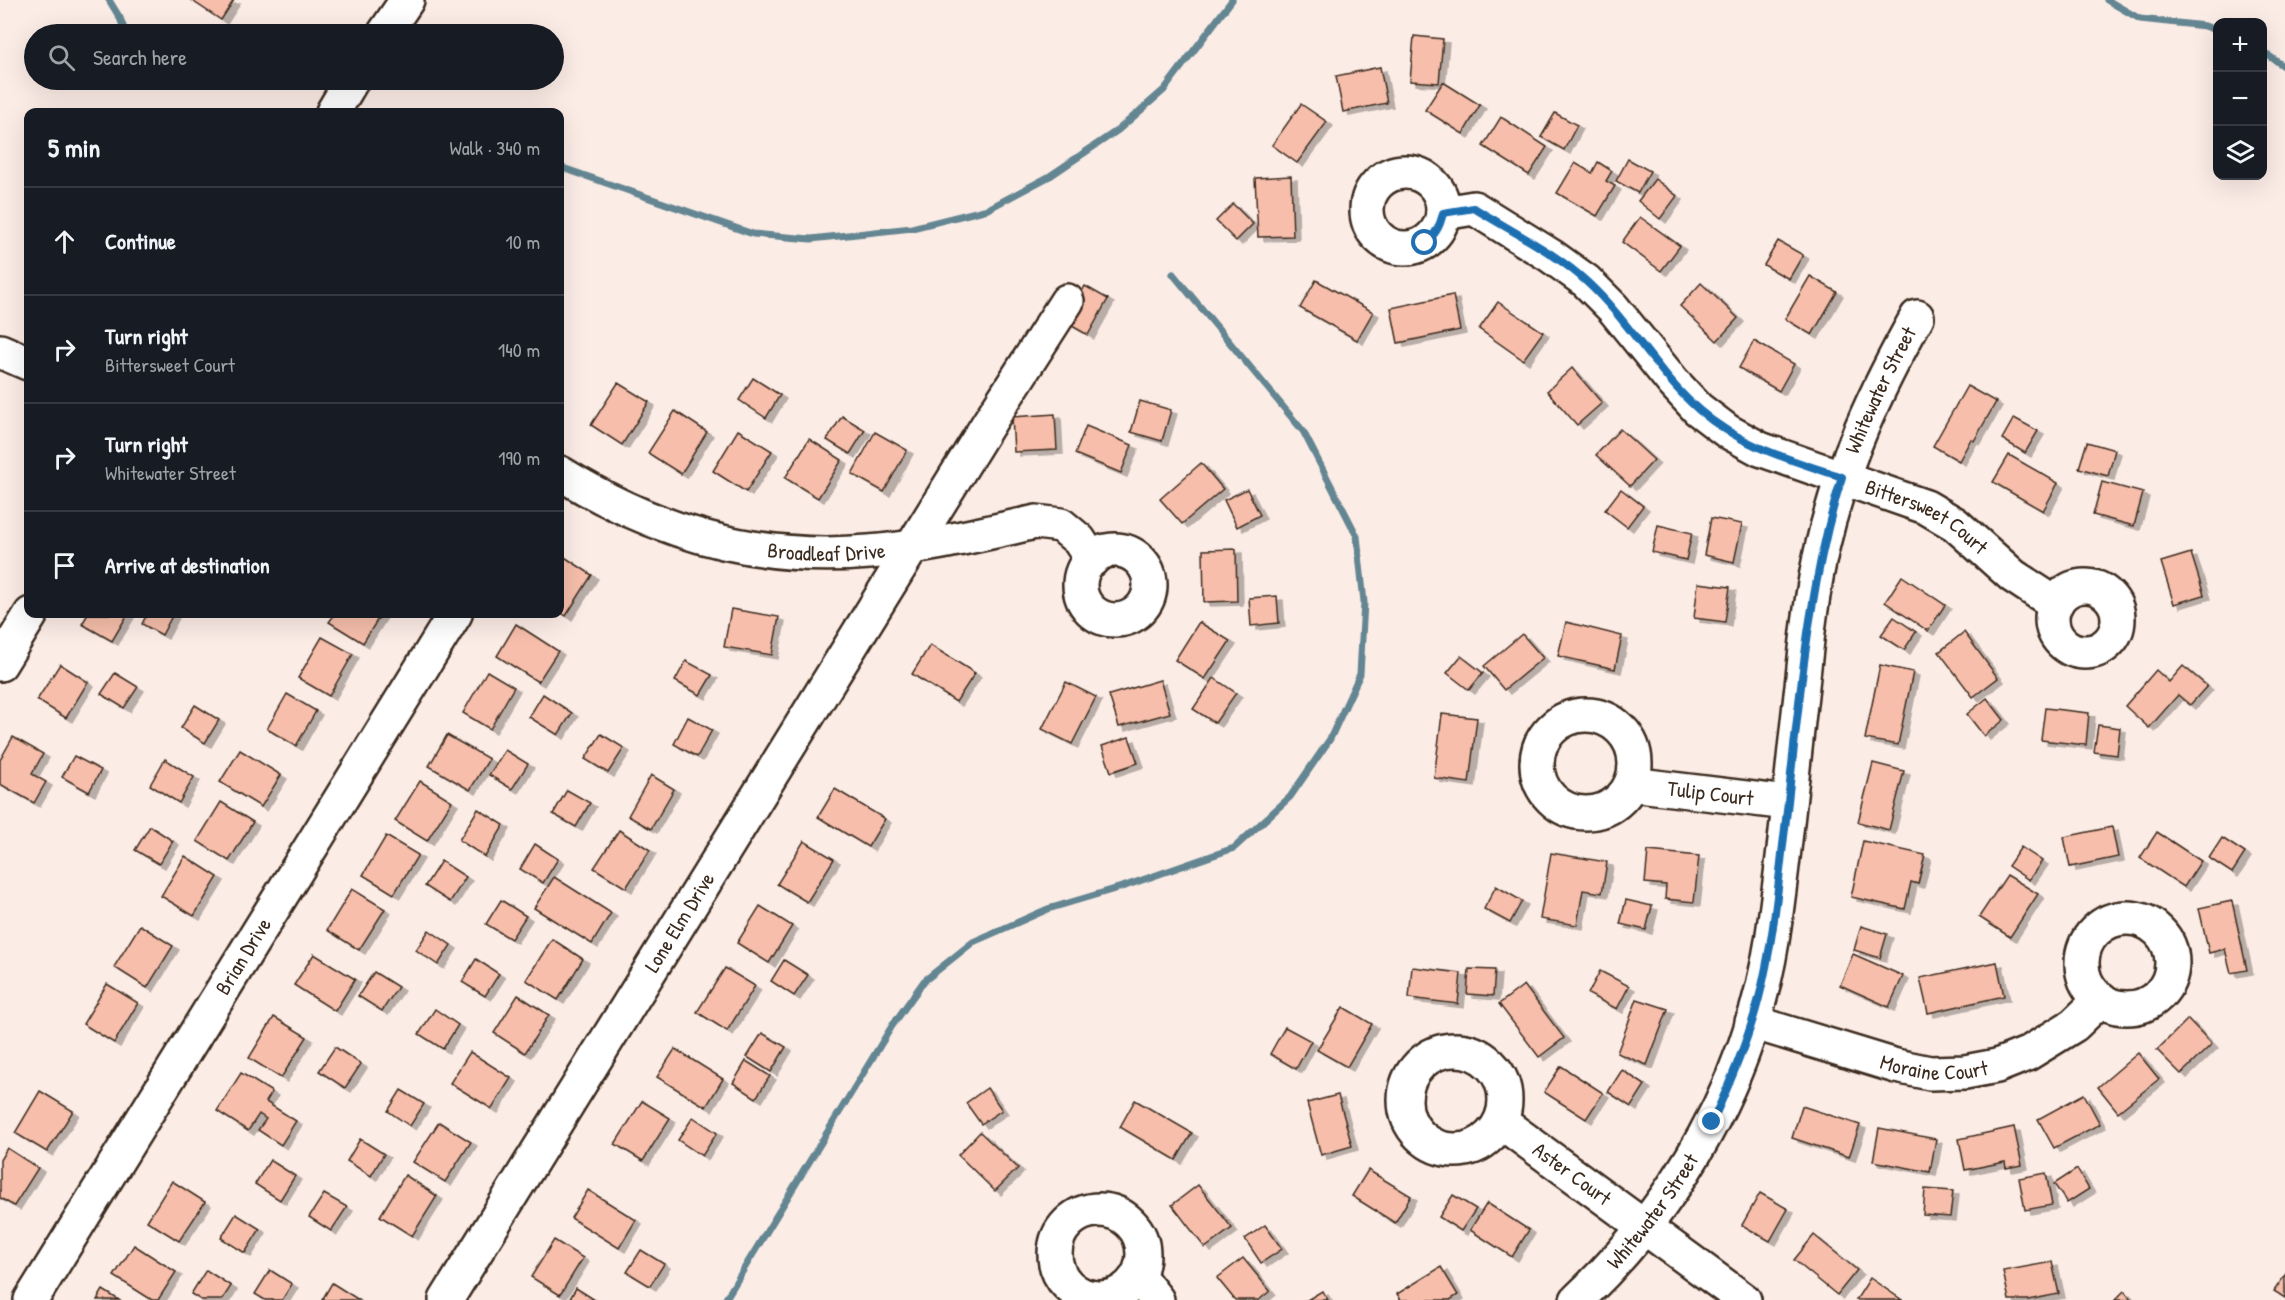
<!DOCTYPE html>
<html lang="en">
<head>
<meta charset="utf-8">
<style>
	:root { --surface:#171b24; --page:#20242c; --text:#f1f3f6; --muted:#9ea1a6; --line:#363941 }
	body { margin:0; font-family:"Patrick Hand",sans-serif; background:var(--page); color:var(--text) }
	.controls { position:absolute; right:18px; top:18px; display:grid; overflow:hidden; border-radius:12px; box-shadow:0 6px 24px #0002 }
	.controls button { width:54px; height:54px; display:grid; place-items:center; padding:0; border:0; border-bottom:2px solid var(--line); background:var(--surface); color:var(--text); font:30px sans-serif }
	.stop { position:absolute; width:18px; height:18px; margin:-14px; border:4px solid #1f6fb2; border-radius:50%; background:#fff }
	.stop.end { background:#1f6fb2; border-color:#fff; box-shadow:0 2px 6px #0008 }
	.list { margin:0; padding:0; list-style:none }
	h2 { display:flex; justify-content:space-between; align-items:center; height:78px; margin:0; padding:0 24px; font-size:26px }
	h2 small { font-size:20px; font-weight:400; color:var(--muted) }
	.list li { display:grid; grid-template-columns:39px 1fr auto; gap:18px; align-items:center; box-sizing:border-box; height:108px; padding:0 24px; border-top:2px solid var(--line) }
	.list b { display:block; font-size:22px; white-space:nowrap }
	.list p { margin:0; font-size:20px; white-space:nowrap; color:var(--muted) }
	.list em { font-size:20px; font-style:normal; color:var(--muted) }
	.icon { flex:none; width:33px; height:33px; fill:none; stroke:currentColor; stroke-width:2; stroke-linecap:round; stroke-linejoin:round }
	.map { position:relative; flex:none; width:2285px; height:1300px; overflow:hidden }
	.search { position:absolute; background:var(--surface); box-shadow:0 6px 24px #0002; left:24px; top:24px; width:540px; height:66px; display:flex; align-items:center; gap:15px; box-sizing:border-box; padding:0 21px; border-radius:33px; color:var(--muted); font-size:22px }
	.panel { position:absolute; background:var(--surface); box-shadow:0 6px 24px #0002; left:24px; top:108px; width:540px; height:510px; border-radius:12px }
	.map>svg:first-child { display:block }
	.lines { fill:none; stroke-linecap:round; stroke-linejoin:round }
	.stream { stroke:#638692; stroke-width:7 }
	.building { fill:#f6beab; stroke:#3b2a1e; stroke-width:1.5; filter:url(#shadow) }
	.minor-casing { stroke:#3b2a1e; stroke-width:38 }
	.minor { stroke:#fff; stroke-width:33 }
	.route { stroke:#1f6fb2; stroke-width:8 }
	.labels { text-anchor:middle; stroke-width:4.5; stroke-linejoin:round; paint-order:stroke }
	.street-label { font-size:21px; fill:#3b2a1e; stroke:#fff }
</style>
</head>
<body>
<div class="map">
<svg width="2285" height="1300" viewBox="0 0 2285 1300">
	<defs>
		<filter id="shadow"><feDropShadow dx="6" dy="4" stdDeviation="0" flood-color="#0004"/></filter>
	</defs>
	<rect width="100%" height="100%" fill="#fcece6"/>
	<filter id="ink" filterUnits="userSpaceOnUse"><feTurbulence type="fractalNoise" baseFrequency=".0167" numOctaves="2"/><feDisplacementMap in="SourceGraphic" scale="12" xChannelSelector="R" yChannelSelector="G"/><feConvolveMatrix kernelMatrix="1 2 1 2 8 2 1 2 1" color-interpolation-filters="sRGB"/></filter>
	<g filter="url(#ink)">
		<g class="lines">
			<!-- stream -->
			<g class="stream">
				<path d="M109 0 120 18 126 34"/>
				<path d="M2107 0 2140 19 2205 26 2218 31"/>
				<path d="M2262 51 2285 67"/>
				<path d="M174 80 195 82 202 80"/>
				<path d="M560 167 753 234 811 239 912 228 988 209 1050 176 1118 130 1164 90 1232 0"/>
				<path d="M725 1300 892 1026 924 981 973 942 1048 909 1125 886 1234 848 1290 797 1330 739 1360 674 1364 602 1357 536 1303 431 1173 274"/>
			</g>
		</g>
		<!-- building -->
		<g class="building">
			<path d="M191 0H234L221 20Z"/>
			<path d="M1414 36 1443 39 1439 83 1410 81Z"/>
			<path d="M1380 67 1387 103 1343 112 1336 76Z"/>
			<path d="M1443 82 1480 105 1463 134 1425 110Z"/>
			<path d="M1301 104 1327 122 1297 163 1272 145Z"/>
			<path d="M1555 113 1577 125 1564 150 1541 137Z"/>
			<path d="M1501 117 1547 147 1529 175 1483 146Z"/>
			<path d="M1628 159 1650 171 1638 193 1616 181Z"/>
			<path d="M1598 162 1612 171 1606 181 1615 186 1597 216 1557 193 1575 163 1592 173Z"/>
			<path d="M1291 176 1293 236 1258 237 1255 178Z"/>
			<path d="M1655 179 1677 196 1660 219 1638 201Z"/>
			<path d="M1233 204 1253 224 1236 241 1216 221Z"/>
			<path d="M1640 217 1680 246 1661 271 1622 242Z"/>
			<path d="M1778 241 1803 255 1789 279 1764 265Z"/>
			<path d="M1810 276 1837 292 1812 335 1785 319Z"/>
			<path d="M1316 280 1373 312 1357 340 1300 308Z"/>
			<path d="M1701 283 1738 318 1717 341 1680 306Z"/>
			<path d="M1085 286 1108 299 1088 335 1065 322Z"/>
			<path d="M1453 295 1460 330 1398 343 1391 308Z"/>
			<path d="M1498 302 1543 332 1523 360 1479 329Z"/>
			<path d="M1754 341 1794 364 1779 391 1739 368Z"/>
			<path d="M1572 368 1602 403 1577 425 1547 391Z"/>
			<path d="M753 378 780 395 766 418 739 400Z"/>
			<path d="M618 383 649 402 622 445 591 425Z"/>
			<path d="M1967 386 1996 402 1974 441 1971 439 1959 461 1933 446Z"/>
			<path d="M1140 401 1171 410 1162 441 1131 432Z"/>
			<path d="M675 411 707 432 681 474 648 453Z"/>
			<path d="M1055 414 1057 450 1014 452 1012 417Z"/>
			<path d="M842 416 865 430 850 454 827 440Z"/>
			<path d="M2014 418 2038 431 2025 453 2002 439Z"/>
			<path d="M1086 426 1132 445 1121 473 1075 454Z"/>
			<path d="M1620 429 1654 460 1630 486 1596 455Z"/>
			<path d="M738 430 772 451 746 492 713 471Z"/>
			<path d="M875 432 907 450 884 492 852 474Z"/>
			<path d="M809 439 842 460 818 498 785 478Z"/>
			<path d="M2087 442 2115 450 2108 476 2079 468Z"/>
			<path d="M2009 455 2058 483 2043 511 1993 482Z"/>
			<path d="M1201 463 1223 489 1182 524 1160 499Z"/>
			<path d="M2102 482 2143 493 2134 526 2093 515Z"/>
			<path d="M1247 489 1260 515 1237 527 1224 500Z"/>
			<path d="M1621 489 1643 506 1627 527 1605 510Z"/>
			<path d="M1711 518 1742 524 1734 562 1704 555Z"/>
			<path d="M1658 525 1692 533 1686 560 1652 552Z"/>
			<path d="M1236 549 1237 601 1204 602 1203 550Z"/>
			<path d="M2191 553 2204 595 2174 604 2161 562Z"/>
			<path d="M560 554 592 575 566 616 560 612Z"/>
			<path d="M1902 576 1945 605 1928 631 1885 602Z"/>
			<path d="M1698 583 1730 587 1725 622 1694 618Z"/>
			<path d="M1277 596 1279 623 1251 626 1249 598Z"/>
			<path d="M731 609 779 617 772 655 724 647Z"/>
			<path d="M88 614H128L112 641 82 624Z"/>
			<path d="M147 614H173L162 635 142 624Z"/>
			<path d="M335 614H381L363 643 329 622Z"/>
			<path d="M1894 617 1916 632 1904 650 1881 635Z"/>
			<path d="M1199 622 1230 641 1205 679 1175 660Z"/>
			<path d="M1566 622 1622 636 1615 669 1558 656Z"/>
			<path d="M516 624 558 651 538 682 497 656Z"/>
			<path d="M1964 632 1998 678 1973 697 1939 652Z"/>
			<path d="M1522 634 1543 658 1504 690 1484 666Z"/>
			<path d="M322 637 353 654 329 696 298 678Z"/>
			<path d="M930 645 975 673 956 702 912 674Z"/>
			<path d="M1461 656 1483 673 1469 690 1447 673Z"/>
			<path d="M686 661 712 675 700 695 675 681Z"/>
			<path d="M60 664 88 682 66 718 37 700Z"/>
			<path d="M1880 665 1913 672 1898 745 1865 739Z"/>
			<path d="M2183 666 2207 686 2190 705 2178 695 2149 728 2125 706 2156 670 2169 682Z"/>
			<path d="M487 671 514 687 490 729 463 713Z"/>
			<path d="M115 673 138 687 124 708 101 694Z"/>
			<path d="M1214 678 1236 693 1215 723 1193 709Z"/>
			<path d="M1160 680 1170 713 1119 727 1109 695Z"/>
			<path d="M1066 682 1096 697 1072 744 1042 729Z"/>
			<path d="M287 694 316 711 296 746 267 729Z"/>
			<path d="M543 694 572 713 558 735 529 717Z"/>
			<path d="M1987 698 2004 720 1984 736 1967 714Z"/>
			<path d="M195 705 219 720 205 743 181 728Z"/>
			<path d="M2045 708 2089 713 2086 745 2041 740Z"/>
			<path d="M1442 714 1477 718 1469 783 1434 778Z"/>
			<path d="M688 717 712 730 697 757 674 744Z"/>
			<path d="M2098 725 2120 728 2117 755 2094 752Z"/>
			<path d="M601 734 624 748 608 773 585 759Z"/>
			<path d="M447 735 489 759 470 790 429 766Z"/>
			<path d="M13 737 43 754 32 774 46 782 34 803 0 784V760Z"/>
			<path d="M1129 737 1138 763 1111 772 1102 746Z"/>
			<path d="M240 750 281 775 261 807 220 782Z"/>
			<path d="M505 750 528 764 512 789 489 775Z"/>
			<path d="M74 756 101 770 89 792 62 777Z"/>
			<path d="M165 759 194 777 179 803 150 785Z"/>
			<path d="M1873 763 1904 771 1889 830 1858 822Z"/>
			<path d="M651 775 674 789 651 829 628 816Z"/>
			<path d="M420 781 452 801 427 841 395 821Z"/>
			<path d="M835 789 885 819 868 847 818 817Z"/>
			<path d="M567 790 590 803 576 827 553 814Z"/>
			<path d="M221 802 253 822 229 861 197 841Z"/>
			<path d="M478 809 504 825 485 857 459 840Z"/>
			<path d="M150 826 173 841 159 864 135 850Z"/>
			<path d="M2112 827 2118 857 2070 867 2064 837Z"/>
			<path d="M619 830 650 850 626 888 594 868Z"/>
			<path d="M2157 832 2201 861 2184 887 2140 858Z"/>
			<path d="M386 836 418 855 394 894 363 875Z"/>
			<path d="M2222 838 2245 853 2232 873 2209 858Z"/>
			<path d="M804 841 834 859 807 902 777 884Z"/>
			<path d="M1863 841 1925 855 1918 884 1911 882 1905 909 1851 897Z"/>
			<path d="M535 844 558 859 543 883 520 869Z"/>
			<path d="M2021 847 2042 861 2029 880 2008 866Z"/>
			<path d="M1648 851 1699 856 1694 902 1665 899 1666 885 1645 883Z"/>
			<path d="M1551 853 1607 862 1602 893 1583 890 1577 925 1540 919Z"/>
			<path d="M185 856 218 877 194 916 161 896Z"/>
			<path d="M441 861 466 877 450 902 425 886Z"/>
			<path d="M2007 875 2038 894 2010 937 1979 917Z"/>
			<path d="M554 877 611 913 592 944 534 908Z"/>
			<path d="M1496 886 1522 901 1510 923 1484 909Z"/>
			<path d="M352 889 385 909 359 950 327 930Z"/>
			<path d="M501 900 526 916 511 939 486 924Z"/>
			<path d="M1626 900 1652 906 1646 930 1620 924Z"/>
			<path d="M2232 901 2247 970 2231 973 2225 949 2209 953 2199 908Z"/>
			<path d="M760 906 792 926 769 963 737 943Z"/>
			<path d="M140 925 173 946 147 988 114 967Z"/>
			<path d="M1861 926 1887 934 1880 958 1854 950Z"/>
			<path d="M429 930 451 945 438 965 416 950Z"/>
			<path d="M552 939 583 959 558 1000 526 980Z"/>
			<path d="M314 954 355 979 335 1011 294 985Z"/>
			<path d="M1853 954 1903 976 1889 1007 1840 985Z"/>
			<path d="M476 959 499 974 485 996 462 982Z"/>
			<path d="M784 960 808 975 794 996 771 981Z"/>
			<path d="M1997 962 2004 996 1928 1013 1920 978Z"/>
			<path d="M1412 967 1461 973 1458 1004 1409 998Z"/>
			<path d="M725 968 755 986 727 1031 697 1012Z"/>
			<path d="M1469 969 1495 970 1493 996 1467 994Z"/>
			<path d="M1600 971 1629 986 1617 1009 1588 994Z"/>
			<path d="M374 972 398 987 382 1011 358 996Z"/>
			<path d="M107 984 138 1003 114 1043 83 1024Z"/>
			<path d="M1524 985 1564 1038 1539 1057 1499 1004Z"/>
			<path d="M518 995 549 1015 525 1053 494 1033Z"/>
			<path d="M1637 999 1668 1009 1647 1065 1617 1053Z"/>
			<path d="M1343 1007 1372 1024 1347 1067 1317 1050Z"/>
			<path d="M435 1009 458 1025 443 1049 419 1034Z"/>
			<path d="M274 1017 307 1037 281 1078 249 1058Z"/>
			<path d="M2188 1019 2212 1044 2181 1074 2157 1050Z"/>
			<path d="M1285 1027 1311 1041 1296 1069 1270 1054Z"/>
			<path d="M762 1033 786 1047 771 1072 747 1057Z"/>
			<path d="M335 1047 361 1064 345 1088 319 1071Z"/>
			<path d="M675 1049 723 1079 706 1107 657 1077Z"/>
			<path d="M470 1052 511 1078 492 1109 450 1083Z"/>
			<path d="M2138 1053 2159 1079 2118 1112 2098 1087Z"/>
			<path d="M746 1061 770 1076 756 1098 733 1083Z"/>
			<path d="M1561 1066 1603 1093 1586 1119 1544 1092Z"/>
			<path d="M1622 1070 1645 1085 1631 1107 1608 1092Z"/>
			<path d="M241 1073 272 1092 266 1102 296 1121 281 1145 258 1130 266 1119 259 1114 248 1131 217 1111Z"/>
			<path d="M987 1088 1002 1110 981 1124 966 1103Z"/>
			<path d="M401 1090 424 1104 410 1126 388 1111Z"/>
			<path d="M40 1091 73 1111 47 1152 15 1133Z"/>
			<path d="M2084 1094 2100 1124 2054 1148 2038 1119Z"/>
			<path d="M1338 1095 1352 1146 1321 1155 1307 1103Z"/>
			<path d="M1135 1100 1192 1133 1176 1160 1120 1127Z"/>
			<path d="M642 1101 670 1118 643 1161 615 1144Z"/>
			<path d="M1802 1106 1860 1125 1849 1157 1792 1138Z"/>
			<path d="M693 1117 717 1133 702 1156 678 1140Z"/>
			<path d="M439 1122 471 1142 445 1182 413 1162Z"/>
			<path d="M2014 1127 2022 1165 2006 1168 2005 1162 1965 1170 1959 1139Z"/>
			<path d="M1879 1128 1936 1139 1930 1172 1873 1161Z"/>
			<path d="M980 1132 1018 1168 995 1191 958 1155Z"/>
			<path d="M360 1139 384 1154 371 1176 347 1161Z"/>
			<path d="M7 1148 38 1168 14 1206 0 1198V1160Z"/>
			<path d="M270 1160 295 1176 280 1200 255 1184Z"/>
			<path d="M2077 1169 2089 1189 2067 1203 2054 1184Z"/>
			<path d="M1368 1170 1411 1196 1395 1223 1352 1196Z"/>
			<path d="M2046 1173 2052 1205 2025 1210 2019 1178Z"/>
			<path d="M405 1175 437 1196 412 1236 380 1216Z"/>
			<path d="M172 1181 205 1202 179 1241 147 1221Z"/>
			<path d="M1198 1185 1232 1228 1205 1248 1172 1205Z"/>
			<path d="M1925 1189 1953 1191 1950 1217 1923 1215Z"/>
			<path d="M588 1190 636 1220 619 1248 571 1218Z"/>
			<path d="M1760 1193 1788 1209 1770 1241 1742 1225Z"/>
			<path d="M324 1194 347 1207 331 1231 309 1217Z"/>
			<path d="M1453 1195 1476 1209 1461 1231 1439 1217Z"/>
			<path d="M1487 1203 1529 1230 1512 1257 1470 1230Z"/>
			<path d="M236 1214 260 1229 245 1253 221 1238Z"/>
			<path d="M1265 1225 1282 1249 1261 1263 1245 1239Z"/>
			<path d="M1814 1235 1857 1270 1837 1295 1794 1260Z"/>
			<path d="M554 1240 583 1258 560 1295 531 1277Z"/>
			<path d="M134 1245 176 1272 158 1300H152L114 1276Z"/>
			<path d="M641 1250 664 1264 650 1286 627 1272Z"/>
			<path d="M1243 1258 1270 1291 1259 1300H1235L1217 1278Z"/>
			<path d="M2052 1262 2059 1294 2028 1300H2009L2003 1271Z"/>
			<path d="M1441 1267 1458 1295 1450 1300H1401L1397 1294Z"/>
			<path d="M206 1270 231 1286 222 1300H201L191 1294Z"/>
			<path d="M270 1270 292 1284 282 1300H265L255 1294Z"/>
			<path d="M2285 1275V1298L2274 1291Z"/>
			<path d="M1870 1278 1902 1300H1856Z"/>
			<path d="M332 1283 359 1300H322Z"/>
			<path d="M576 1288 595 1300H569Z"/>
			<path d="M103 1290 119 1300H97Z"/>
			<path d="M1322 1291 1328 1300H1307Z"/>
			<path d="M2124 1291 2132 1300H2115Z"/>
		</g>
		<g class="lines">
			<defs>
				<g id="minor">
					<path d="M384 34 407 0"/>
					<path d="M333 112 352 80"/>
					<circle cx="1405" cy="210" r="38"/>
					<path id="s1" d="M1443 213 1474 208 1551 256 1586 281 1613 308 1673 382 1698 409 1727 431 1760 449 1926 507 1955 524 2013 576 2056 604"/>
					<path d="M0 351 28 363"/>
					<path id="s2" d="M560 473C655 532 756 562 869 552 924 548 981 534 1036 522L1061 525 1079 540 1092 560"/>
					<circle cx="1115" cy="585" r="35"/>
					<circle cx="2085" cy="619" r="33"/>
					<path d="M0 664 31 614"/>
					<circle cx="1586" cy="764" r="49"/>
					<path id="s3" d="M1631 784 1788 803"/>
					<circle cx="2127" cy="963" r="45"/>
					<path id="s4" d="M1752 1022 1896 1066 1930 1073 1965 1072 1997 1066 2027 1054 2074 1025 2101 999"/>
					<circle cx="1455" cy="1100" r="50"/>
					<path id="s5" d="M1501 1122 1744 1300"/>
					<circle cx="1099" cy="1254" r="44"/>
					<path d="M1138 1276 1157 1300"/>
					<path id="s6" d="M31 1300 455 614"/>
					<path id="s7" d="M446 1300 990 421 1067 301"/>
					<path id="s8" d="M1577 1300C1678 1205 1750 1078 1772 941 1785 856 1792 771 1802 686 1807 638 1812 590 1823 544 1842 463 1876 390 1917 317"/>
				</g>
			</defs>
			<!-- minor casing -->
			<use href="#minor" class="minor-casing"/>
			<!-- minor -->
			<use href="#minor" class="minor"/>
		</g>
	</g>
	<g class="lines" filter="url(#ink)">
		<!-- route -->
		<path class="route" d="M1425 243C1436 234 1440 226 1443 213L1474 208C1511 231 1555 252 1588 283 1629 321 1657 373 1699 410 1740 446 1791 460 1842 477 1805 596 1798 722 1783 845 1777 897 1772 948 1759 998 1748 1041 1731 1081 1712 1122"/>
	</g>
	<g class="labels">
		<!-- street labels -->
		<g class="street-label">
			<text dy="7" stroke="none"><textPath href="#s8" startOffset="981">Whitewater Street</textPath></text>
			<text dy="7" stroke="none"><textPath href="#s1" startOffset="590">Bittersweet Court</textPath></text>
			<text dy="7" stroke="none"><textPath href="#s2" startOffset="282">Broadleaf Drive</textPath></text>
			<text dy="7" stroke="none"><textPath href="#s3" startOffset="80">Tulip Court</textPath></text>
			<text dy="7" stroke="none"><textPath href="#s7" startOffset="444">Lone Elm Drive</textPath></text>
			<text dy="7" stroke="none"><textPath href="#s6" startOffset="404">Brian Drive</textPath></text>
			<text dy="7" stroke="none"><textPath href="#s4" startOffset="189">Moraine Court</textPath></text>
			<text dy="7" stroke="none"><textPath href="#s5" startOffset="88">Aster Court</textPath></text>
			<text dy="7" stroke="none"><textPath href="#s8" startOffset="117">Whitewater Street</textPath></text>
		</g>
	</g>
</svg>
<div class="controls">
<button>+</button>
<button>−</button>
<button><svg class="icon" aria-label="layers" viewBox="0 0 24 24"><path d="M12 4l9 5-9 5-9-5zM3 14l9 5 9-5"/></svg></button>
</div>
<div class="stop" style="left:1425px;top:243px"></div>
<div class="stop end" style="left:1712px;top:1122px"></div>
<div class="search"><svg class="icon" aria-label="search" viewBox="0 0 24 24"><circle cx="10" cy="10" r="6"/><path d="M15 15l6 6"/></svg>Search here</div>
<section class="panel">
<h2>5 min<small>Walk · 340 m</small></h2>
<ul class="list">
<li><svg class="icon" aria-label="ahead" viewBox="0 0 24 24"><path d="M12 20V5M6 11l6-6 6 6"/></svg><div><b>Continue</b></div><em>10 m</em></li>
<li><svg class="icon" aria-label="right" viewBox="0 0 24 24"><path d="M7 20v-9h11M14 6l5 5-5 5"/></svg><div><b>Turn right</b><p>Bittersweet Court</p></div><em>140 m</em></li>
<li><svg class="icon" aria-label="right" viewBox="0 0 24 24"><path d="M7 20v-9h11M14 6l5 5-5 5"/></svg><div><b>Turn right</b><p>Whitewater Street</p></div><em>190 m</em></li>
<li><svg class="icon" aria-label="arrive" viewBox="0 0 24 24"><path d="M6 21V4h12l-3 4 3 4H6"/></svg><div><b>Arrive at destination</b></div></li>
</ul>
</section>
</div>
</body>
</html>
